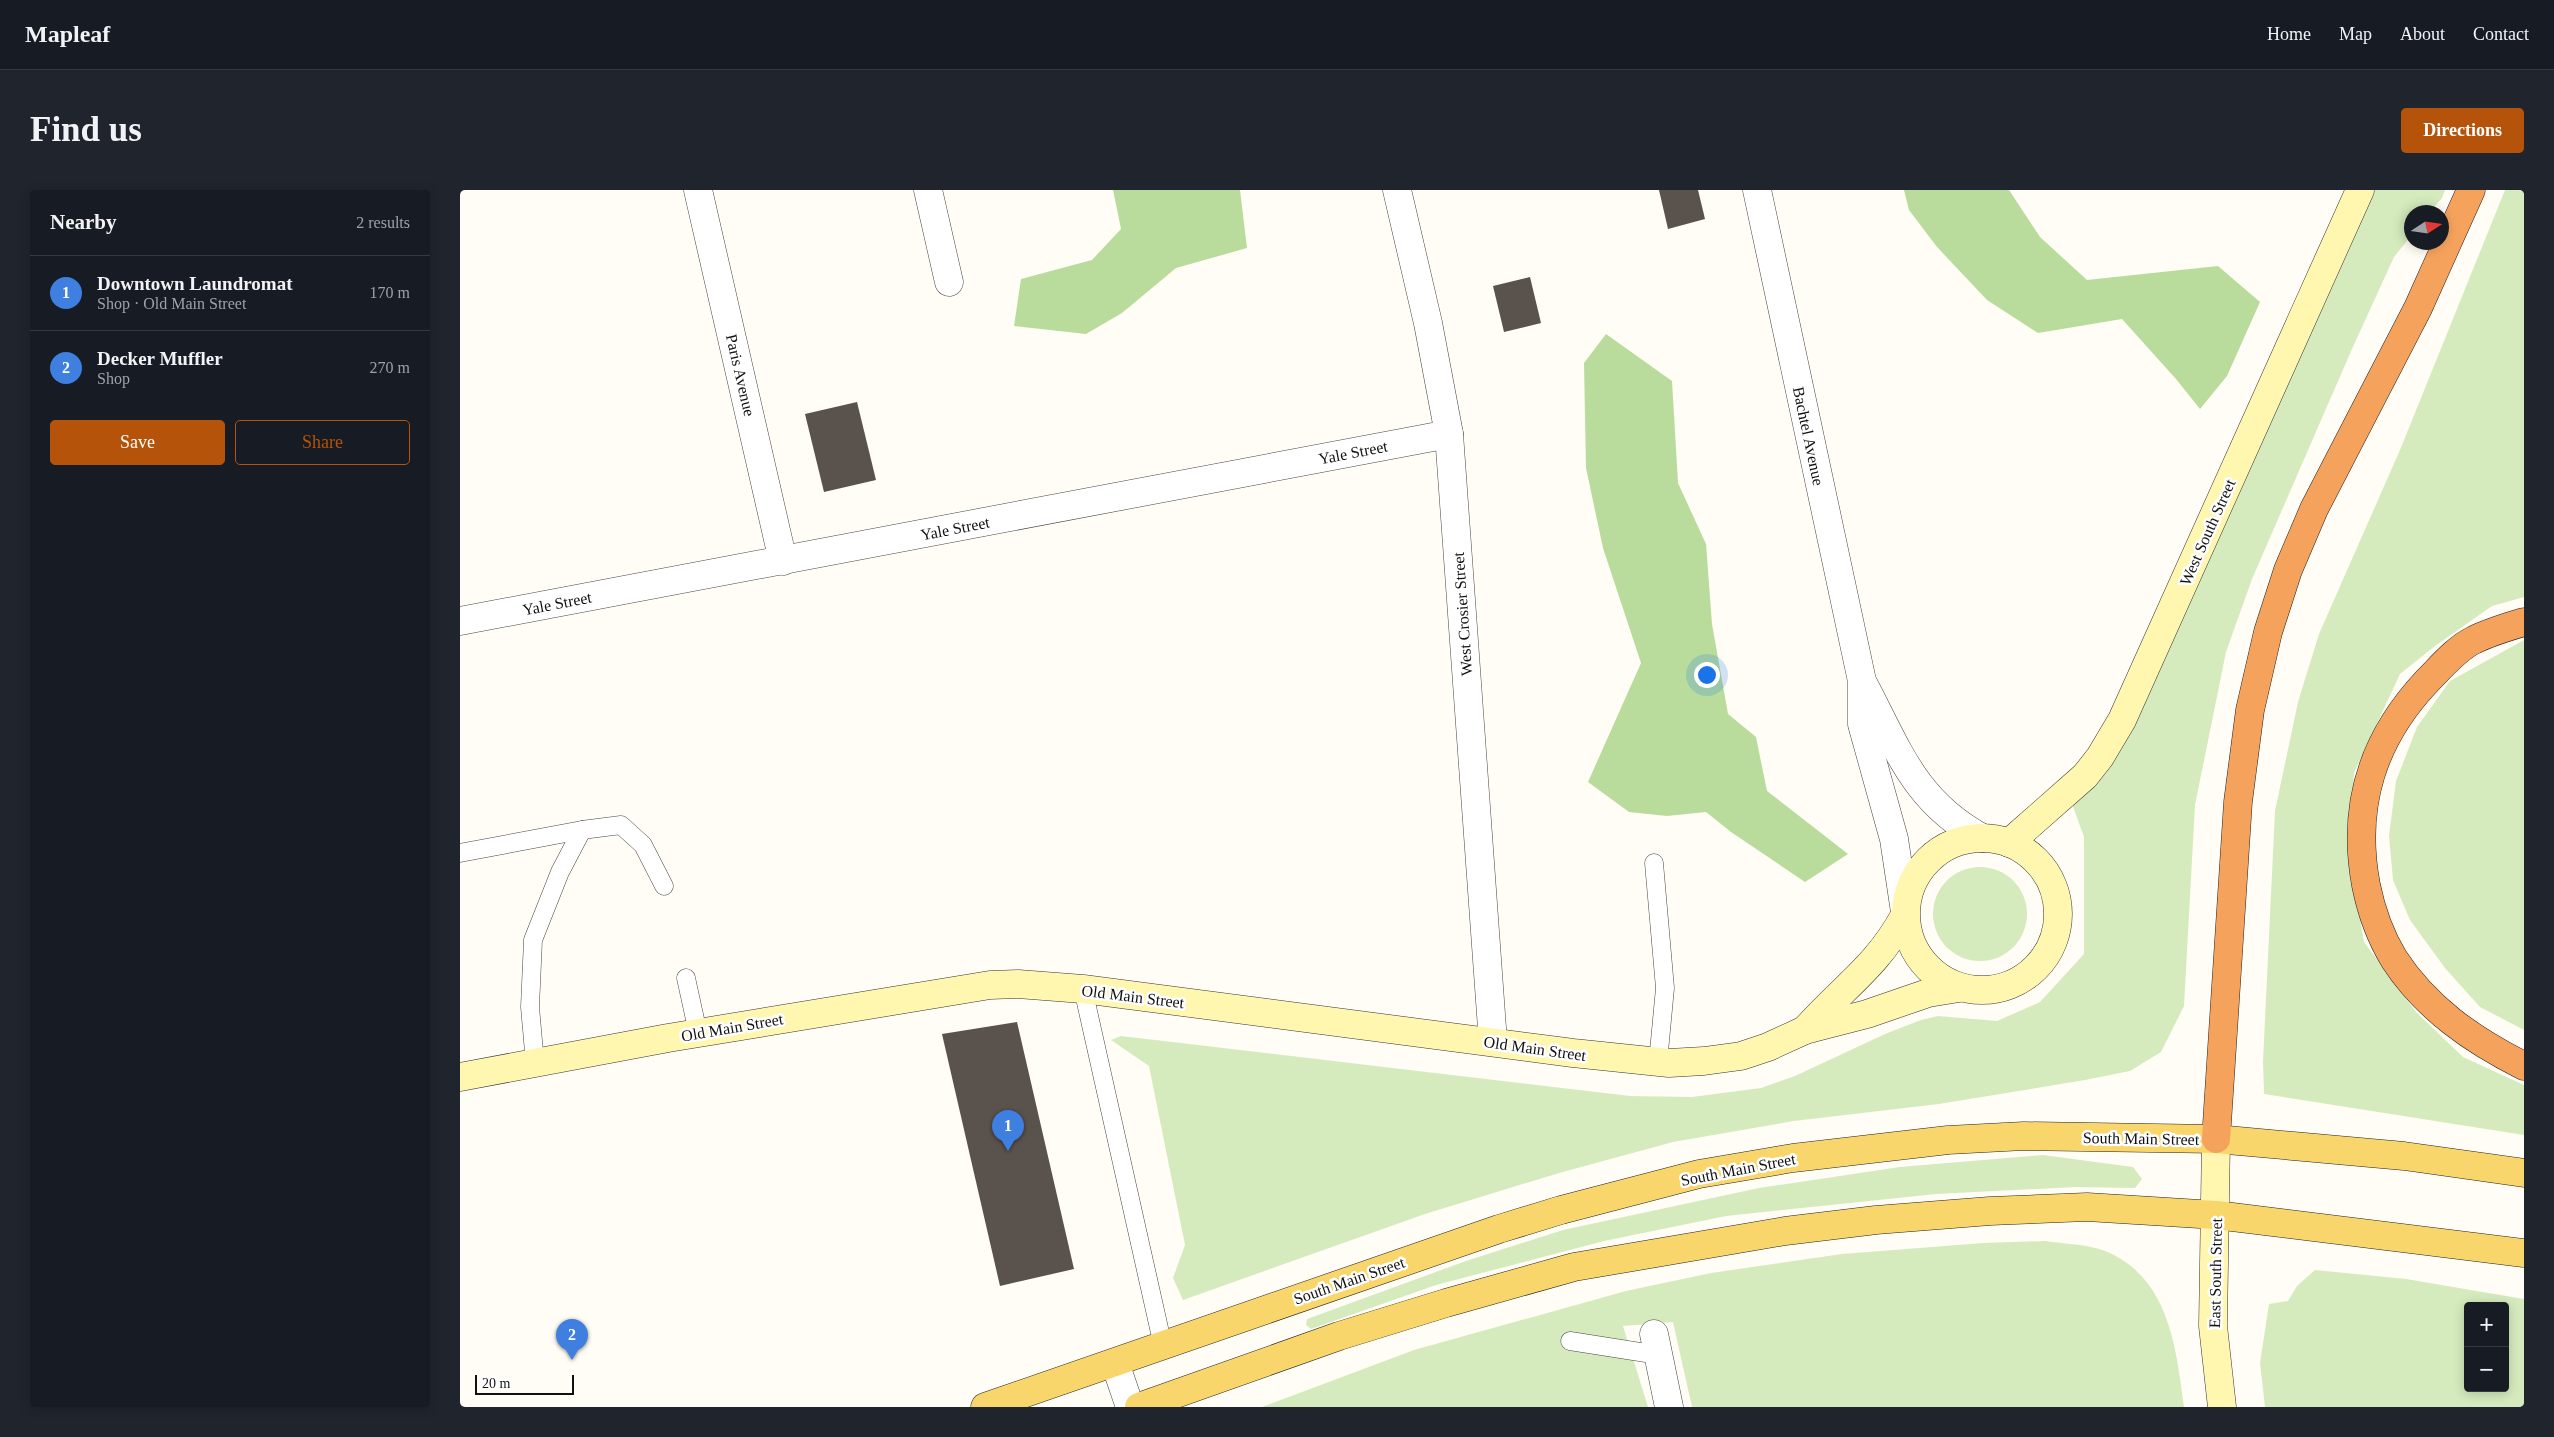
<!DOCTYPE html>
<html lang="en">
<head>
<meta charset="utf-8">
<style>
	:root { --surface:#171b24; --page:#20242c; --text:#f1f3f6; --muted:#9ea1a6; --line:#363941; --accent:#b45309 }
	body { margin:0; font-family:Georgia,serif; background:var(--page); color:var(--text) }
	.controls { position:absolute; right:15px; bottom:15px; display:grid; overflow:hidden; border-radius:5px; box-shadow:0 2px 12px #0003 }
	.controls button { width:45px; height:45px; display:grid; place-items:center; padding:0; border:0; border-bottom:1px solid var(--line); background:var(--surface); color:var(--text); font:25px sans-serif }
	.compass { position:absolute; left:1944px; top:15px; width:45px; height:45px; border-radius:50%; background:var(--surface); box-shadow:0 2px 12px #0003; rotate:78deg }
	.scale { position:absolute; left:15px; bottom:12px; width:99px; box-sizing:border-box; padding-left:5px; border:2px solid #111; border-top:0; font-size:14px; line-height:18px; white-space:nowrap; color:#111; -webkit-text-stroke:4px #fff; paint-order:stroke }
	.you { position:absolute; left:1246px; top:484px; width:18px; height:18px; margin:-12px; border:4px solid #fff; border-radius:50%; background:#1a73e8; box-shadow:0 0 0 8px #1a73e833 }
	.badge { display:grid; place-items:center; width:32px; height:32px; border-radius:50%; background:var(--accent); color:#fff; font-size:16px; font-weight:700 }
	.pin { position:absolute; translate:-50% -41px; filter:drop-shadow(0 1px 2px #0008) }
	.pin::after { content:''; position:absolute; top:26px; width:18px; height:15px; background:inherit; clip-path:polygon(0 0,100% 0,50% 100%) }
	.list { margin:0; padding:0; list-style:none }
	h2 { display:flex; justify-content:space-between; align-items:center; height:65px; margin:0; padding:0 20px; font-size:21px }
	h2 small { font-size:16px; font-weight:400; color:var(--muted) }
	.list li { display:grid; grid-template-columns:32px 1fr auto; gap:15px; align-items:center; box-sizing:border-box; height:75px; padding:0 20px; border-top:1px solid var(--line) }
	.list b { display:block; font-size:19px; white-space:nowrap }
	.list p { margin:0; font-size:16px; white-space:nowrap; color:var(--muted) }
	.list em { font-size:16px; font-style:normal; color:var(--muted) }
	.actions { display:flex; gap:10px; padding:15px 20px }
	.actions a { flex:1; padding:11px 0; border:1px solid var(--accent); border-radius:5px; text-align:center; font-size:18px; color:var(--accent) }
	.actions .main { background:var(--accent); color:#fff }
	.map { position:relative; flex:none; width:2064px; height:1217px; overflow:hidden; border-radius:5px }
	header { display:flex; align-items:center; gap:30px; box-sizing:border-box; height:70px; padding:0 25px; background:var(--surface); border-bottom:1px solid var(--line) }
	header strong { font-size:24px }
	nav { display:flex; gap:28px; margin-inline-start:auto; font-size:18px }
	.intro { display:flex; align-items:center; justify-content:space-between; box-sizing:border-box; height:120px; padding:0 30px }
	h1 { margin:0; font-size:35px }
	.button { padding:12px 22px; border-radius:5px; background:var(--accent); color:#fff; font-size:18px; font-weight:700 }
	main { display:flex; gap:30px; padding:0 30px }
	aside { flex:1; background:var(--surface); border-radius:5px; box-shadow:0 2px 12px #0003 }
	.map>svg:first-child { display:block }
	.green { fill:#d5ebbd; fill-rule:evenodd }
	.forest { fill:#b9dc9c }
	.building { fill:#5a524d }
	.lines { fill:none; stroke-linecap:round; stroke-linejoin:round }
	.service-casing { stroke:#444; stroke-width:19 }
	.minor-casing { stroke:#444; stroke-width:29 }
	.secondary-casing { stroke:#333; stroke-width:29 }
	.primary-casing { stroke:#222; stroke-width:29 }
	.motorway-casing { stroke:#222; stroke-width:29 }
	.service { stroke:#fff; stroke-width:18 }
	.minor { stroke:#fff; stroke-width:28 }
	.secondary { stroke:#fff6b0; stroke-width:28 }
	.primary { stroke:#f9d66b; stroke-width:28 }
	.motorway { stroke:#f5a25d; stroke-width:28 }
	.labels { text-anchor:middle; stroke-width:5; stroke-linejoin:round; paint-order:stroke }
	.street-label { font-size:16px; fill:#111; stroke:#fff }
</style>
</head>
<body>
<header>
<strong>Mapleaf</strong>
<nav><a>Home</a><a>Map</a><a>About</a><a>Contact</a></nav>
</header>
<div class="intro"><h1>Find us</h1><a class="button">Directions</a></div>
<main>
<aside>
<h2>Nearby<small>2 results</small></h2>
<ul class="list">
<li><span class="badge" style="background:#3f7fe0">1</span><div><b>Downtown Laundromat</b><p>Shop · Old Main Street</p></div><em>170 m</em></li>
<li><span class="badge" style="background:#3f7fe0">2</span><div><b>Decker Muffler</b><p>Shop</p></div><em>270 m</em></li>
</ul>
<div class="actions"><a class="main">Save</a><a>Share</a></div>
</aside>
<div class="map">
<svg width="2064" height="1217" viewBox="0 0 2064 1217">
	<rect width="100%" height="100%" fill="#fffdf5"/>
	<!-- green -->
	<g class="green">
		<path d="M1912 0H1985L1982 8 1970 22H1952L1951 46 1934 67 1892 159 1792 389 1766 462 1735 615 1724 816 1701 862 1670 881 1625 890 1479 914 1334 931 1213 952 1099 983 965 1024 723 1110 713 1088 725 1055 689 876 651 850 661 846 1170 906 1232 907 1301 898 1335 886 1425 844 1461 830 1478 826 1537 831 1580 812 1624 764V647L1611 611Z"/>
		<path d="M2045 0H2064V407L2032 416 1975 456 1940 484 1894 583 1890 670 1904 752 1956 822 2003 867 2064 895V945L1804 904 1803 871 1815 621 1838 512 1859 444 1940 260Z"/>
		<path d="M2064 450V840L2020 817 1985 778 1950 730 1933 690 1929 646 1936 591 1957 537 1990 491Z"/>
		<circle cx="1520" cy="724" r="47"/>
		<path d="M1583 965 1673 977 1682 989 1675 998 1616 997 1476 1004 1266 1026 1144 1051 976 1095 851 1139 846 1135 847 1129 1006 1071 1103 1040 1299 998 1440 977Z"/>
		<path d="M1585 1051C1603 1054 1628 1054 1645 1061 1709 1087 1716 1157 1724 1217H1232L1213 1132 1163 1136 1188 1217H802L954 1160 1166 1101 1251 1083 1382 1064 1523 1053Z"/>
		<path d="M1855 1080 1946 1089 2064 1109V1217H1805L1800 1173 1809 1114 1828 1111 1837 1096ZM2008 1116H2045V1198H2008Z"/>
	</g>
	<!-- forest -->
	<g class="forest">
		<path d="M653 0H780L787 58 716 78 662 123 626 144 554 136 561 89 632 70 661 39Z"/>
		<path d="M1444 0H1549L1580 47 1627 90 1758 76 1800 112 1767 186 1740 219 1716 189 1662 129 1578 143 1527 110 1477 57 1449 20Z"/>
		<path d="M1146 144 1212 191 1218 293 1246 354 1252 434 1268 524 1296 547 1307 601 1388 664 1345 692 1271 642 1246 622 1207 626 1169 622 1128 592 1181 473 1143 358 1126 278 1124 173Z"/>
	</g>
	<!-- building -->
	<g class="building">
		<path d="M1199 0H1238L1245 29 1208 39Z"/>
		<path d="M1070 87 1081 133 1044 142 1033 96Z"/>
		<path d="M397 212 416 290 364 302 345 224Z"/>
		<path d="M557 832 614 1079 540 1096 482 844Z"/>
	</g>
	<g class="lines">
		<defs>
			<g id="service">
				<path d="M0 663 122 640 161 635 183 655 204 696"/>
				<path d="M1194 673 1205 798 1198 872"/>
				<path d="M226 788 238 843"/>
				<path d="M623 799 703 1156"/>
				<path d="M75 873 70 817 73 750 100 682 122 640"/>
				<path d="M1110 1151 1199 1165"/>
			</g>
			<g id="minor">
				<path d="M238 0 323 371"/>
				<path d="M468 0 489 92"/>
				<path d="M937 0 968 133 989 244 1033 852"/>
				<path d="M1297 0 1402 491V534L1434 649 1445 722"/>
				<path d="M0 431 989 244"/>
				<path d="M1404 495C1438 559 1454 611 1522 648"/>
				<path d="M1194 1144 1209 1217"/>
				<path d="M655 1173 670 1217"/>
			</g>
			<g id="secondary">
				<circle cx="1522" cy="724" r="76"/>
				<path d="M1549 653 1625 586 1640 567 1662 530 1900 0"/>
				<path d="M1345 840C1382 798 1417 777 1445 725"/>
				<path d="M0 887 208 848 530 795 558 794 623 799 1113 863 1209 873 1244 871 1281 866 1308 857 1345 840 1407 824 1468 803 1499 798"/>
				<path d="M1756 949 1753 1136 1762 1217"/>
			</g>
			<g id="primary">
				<path d="M525 1217 1039 1039 1101 1020 1239 984 1333 968 1488 950 1564 946 1756 949 1944 966 2064 983"/>
				<path d="M679 1217 879 1146 986 1113 1114 1077 1325 1041 1416 1030 1530 1021 1627 1017 1756 1025 2064 1063"/>
			</g>
			<g id="motorway">
				<path d="M2064 432C2047 437 2030 442 2014 450 1997 458 1981 477 1968 490 1913 548 1891 615 1906 695 1911 720 1920 746 1934 769 1966 818 2012 850 2064 876"/>
				<path d="M1756 949 1778 612 1790 520 1808 442 1828 380 1854 319 1958 118 2011 0"/>
			</g>
		</defs>
		<!-- service casing -->
		<use href="#service" class="service-casing"/>
		<!-- minor casing -->
		<use href="#minor" class="minor-casing"/>
		<!-- secondary casing -->
		<use href="#secondary" class="secondary-casing"/>
		<!-- primary casing -->
		<use href="#primary" class="primary-casing"/>
		<!-- motorway casing -->
		<use href="#motorway" class="motorway-casing"/>
		<!-- service -->
		<use href="#service" class="service"/>
		<!-- minor -->
		<use href="#minor" class="minor"/>
		<!-- secondary -->
		<use href="#secondary" class="secondary"/>
		<!-- primary -->
		<use href="#primary" class="primary"/>
		<!-- motorway -->
		<use href="#motorway" class="motorway"/>
	</g>
	<g class="labels">
		<!-- street labels -->
		<g class="street-label">
			<text transform="translate(281 185) rotate(77)" y="6">Paris Avenue</text>
			<text transform="translate(1349 246) rotate(78)" y="6">Bachtel Avenue</text>
			<text transform="translate(893 262) rotate(-11)" y="6">Yale Street</text>
			<text transform="translate(495 338) rotate(-11)" y="6">Yale Street</text>
			<text transform="translate(1747 342) rotate(-66)" y="6">West South Street</text>
			<text transform="translate(97 413) rotate(-11)" y="6">Yale Street</text>
			<text transform="translate(1002 424) rotate(-94)" y="6">West Crosier Street</text>
			<text transform="translate(673 806) rotate(7)" y="6">Old Main Street</text>
			<text transform="translate(272 837) rotate(-10)" y="6">Old Main Street</text>
			<text transform="translate(1075 858) rotate(8)" y="6">Old Main Street</text>
			<text transform="translate(1681 948) rotate(1)" y="6">South Main Street</text>
			<text transform="translate(1278 979) rotate(-11)" y="6">South Main Street</text>
			<text transform="translate(1755 1083) rotate(-89)" y="6">East South Street</text>
			<text transform="translate(889 1090) rotate(-19)" y="6">South Main Street</text>
		</g>
	</g>
</svg>
<div class="controls">
<button>+</button>
<button>−</button>
</div>
<svg class="compass" viewBox="-18 -18 36 36"><path d="M0-13l5 13h-10z" fill="#e53935"/><path d="M0 13l5-13h-10z" fill="#9ea1a6"/></svg>
<div class="scale">20 m</div>
<div class="you"></div>
<div class="pin badge" style="left:548px;top:961px;background:#3f7fe0">1</div>
<div class="pin badge" style="left:112px;top:1170px;background:#3f7fe0">2</div>
</div>
</main>
</body>
</html>
